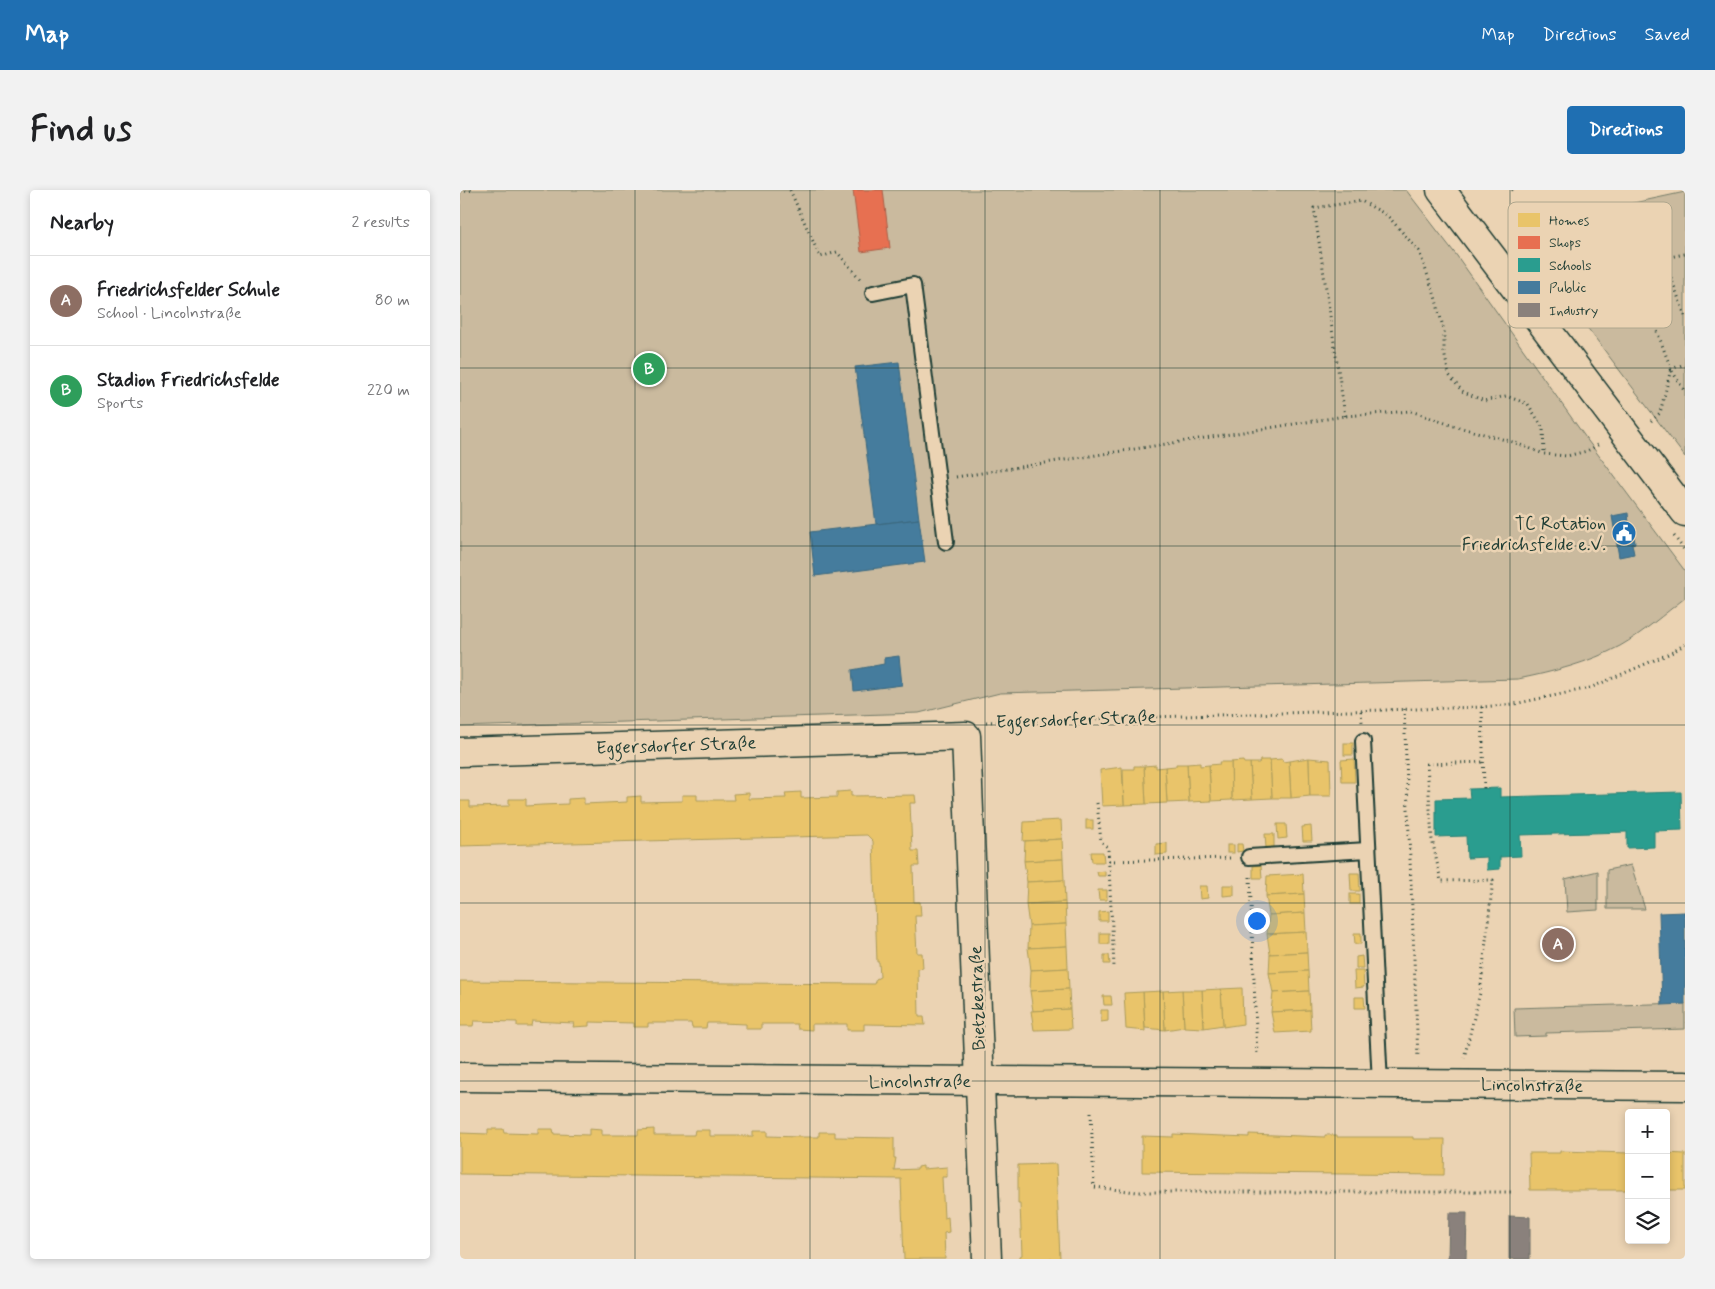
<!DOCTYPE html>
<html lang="en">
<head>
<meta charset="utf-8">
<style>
	:root { --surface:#fff; --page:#f2f2f2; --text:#202124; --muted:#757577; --line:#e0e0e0; --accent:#1f6fb2 }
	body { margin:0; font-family:Mynerve,sans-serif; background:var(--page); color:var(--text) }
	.controls { position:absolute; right:15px; bottom:15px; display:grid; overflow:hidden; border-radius:5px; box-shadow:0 2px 8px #0003 }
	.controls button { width:45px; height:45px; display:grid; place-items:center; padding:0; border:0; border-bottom:1px solid var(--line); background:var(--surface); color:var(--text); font:25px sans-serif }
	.you { position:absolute; left:796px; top:730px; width:18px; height:18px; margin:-12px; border:4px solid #fff; border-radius:50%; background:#1a73e8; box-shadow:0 0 0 8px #1a73e833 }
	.badge { display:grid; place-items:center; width:32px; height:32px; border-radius:50%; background:var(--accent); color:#fff; font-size:16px; font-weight:700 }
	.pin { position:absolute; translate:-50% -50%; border:2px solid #fff; box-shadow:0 1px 5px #0006 }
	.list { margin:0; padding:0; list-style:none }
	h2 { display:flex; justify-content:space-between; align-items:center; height:65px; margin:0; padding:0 20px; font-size:21px }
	h2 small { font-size:16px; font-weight:400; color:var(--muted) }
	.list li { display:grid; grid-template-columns:32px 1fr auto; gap:15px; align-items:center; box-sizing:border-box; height:90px; padding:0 20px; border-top:1px solid var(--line) }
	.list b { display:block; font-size:19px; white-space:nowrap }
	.list p { margin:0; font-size:16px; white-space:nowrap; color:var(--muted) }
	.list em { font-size:16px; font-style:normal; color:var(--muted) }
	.icon { flex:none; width:28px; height:28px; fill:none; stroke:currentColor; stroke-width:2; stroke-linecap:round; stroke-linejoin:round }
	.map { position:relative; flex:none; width:1225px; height:1069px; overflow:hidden; border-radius:5px }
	header { display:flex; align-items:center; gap:30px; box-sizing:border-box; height:70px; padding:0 25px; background:var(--accent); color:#fff }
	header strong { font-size:24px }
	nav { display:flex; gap:28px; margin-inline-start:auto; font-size:18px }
	.intro { display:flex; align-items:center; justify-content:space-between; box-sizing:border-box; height:120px; padding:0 30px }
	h1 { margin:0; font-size:35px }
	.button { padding:12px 22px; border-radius:5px; background:var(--accent); color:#fff; font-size:18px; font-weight:700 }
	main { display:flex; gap:30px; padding:0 30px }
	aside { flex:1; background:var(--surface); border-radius:5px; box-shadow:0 2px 8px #0003 }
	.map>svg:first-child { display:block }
	.green { fill:#caba9e; stroke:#747c69 }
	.homes { fill:#e9c46a; stroke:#ac9c5a }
	.shops { fill:#e76f51; stroke:#ab6048 }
	.schools { fill:#2a9d8f; stroke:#278074 }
	.public { fill:#457b9d; stroke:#3a687e }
	.industry { fill:#8a817c; stroke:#6a6d66 }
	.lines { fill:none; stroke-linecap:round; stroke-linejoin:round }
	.service-casing { stroke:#1f3d34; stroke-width:18 }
	.minor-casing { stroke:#1f3d34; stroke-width:31 }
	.tertiary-casing { stroke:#1f3d34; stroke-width:31 }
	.path { stroke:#1f3d34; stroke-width:3; stroke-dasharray:1 4; stroke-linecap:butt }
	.service { stroke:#ebd3b3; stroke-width:14 }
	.minor { stroke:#ebd3b3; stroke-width:28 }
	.tertiary { stroke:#ebd3b3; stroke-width:28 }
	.grid { fill:none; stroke:#1f3d34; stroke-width:1; stroke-opacity:0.55 }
	.labels { text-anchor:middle; stroke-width:5; stroke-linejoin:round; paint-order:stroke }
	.poi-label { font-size:18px; fill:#1f3d34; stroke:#ebd3b3; text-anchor:end }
	.street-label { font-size:18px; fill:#1f3d34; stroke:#ebd3b3 }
	.key { fill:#ebd3b3; stroke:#aea68d; stroke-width:1 }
	.key-label { font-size:14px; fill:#1f3d34 }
</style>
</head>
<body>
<header>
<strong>Map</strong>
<nav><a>Map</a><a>Directions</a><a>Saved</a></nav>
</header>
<div class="intro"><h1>Find us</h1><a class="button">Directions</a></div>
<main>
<aside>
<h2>Nearby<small>2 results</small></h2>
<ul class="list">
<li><span class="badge" style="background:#8d6e63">A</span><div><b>Friedrichsfelder Schule</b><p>School · Lincolnstraße</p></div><em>80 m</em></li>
<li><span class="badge" style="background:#2e9e5b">B</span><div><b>Stadion Friedrichsfelde</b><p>Sports</p></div><em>220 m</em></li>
</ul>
</aside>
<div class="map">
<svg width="1225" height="1069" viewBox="0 0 1225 1069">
	<rect width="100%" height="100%" fill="#ebd3b3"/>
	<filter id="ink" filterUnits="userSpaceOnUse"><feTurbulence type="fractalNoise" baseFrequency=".02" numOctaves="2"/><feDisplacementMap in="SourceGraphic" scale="10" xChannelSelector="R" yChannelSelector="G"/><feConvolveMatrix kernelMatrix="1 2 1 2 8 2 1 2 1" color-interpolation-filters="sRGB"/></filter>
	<g filter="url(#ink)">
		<!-- green -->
		<g class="green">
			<path d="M0 0H946L997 66 1128 251 1225 381V408C1204 424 1183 443 1160 456 1128 473 1093 482 1058 489L540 503 459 523 0 537Z"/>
			<path d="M1225 2V267L1056 43 1141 20Z"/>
			<path d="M1171 675 1185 719H1147V680Z"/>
			<path d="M1138 681V720L1107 722 1105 689Z"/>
			<path d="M1225 813V839L1086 843V846L1055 847 1054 818Z"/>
		</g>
		<!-- homes -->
		<g class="homes">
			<rect x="884" y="553" width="9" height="12"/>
			<path d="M849 568 850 606 831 608 829 571Z"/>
			<path d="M849 568 870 570 871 606H850Z"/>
			<path d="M822 569 823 572 829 571 831 608H812L810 570Z"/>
			<path d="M894 569 895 592H882L881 570Z"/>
			<path d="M800 570H810L812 608 792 609 790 573H799Z"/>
			<path d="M783 571 784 573H790L792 609 772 610 771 572Z"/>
			<path d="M759 572H771L772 610 751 611 749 575 760 574Z"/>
			<path d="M740 573V576L749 575 751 611 729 612 727 574Z"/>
			<path d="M716 574H727L729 612 707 613 705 577 716 576Z"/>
			<path d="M696 575V578L705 577 707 613 686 614 684 576Z"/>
			<path d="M674 576H684L686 614 664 615 663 579H674Z"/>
			<path d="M662 577 664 615 642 616 640 580Z"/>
			<path d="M391 601V606L455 605 456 613H450L452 661H458L459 676H453L454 712H460L461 726H455L457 763H462L463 778 458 779 459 827H464L465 835 404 834V840H387V834H352V840L338 839 337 834H301V839H286V834L261 833H247L246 838H232L231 833H188V837H174V833L129 832V836L113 837 114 833 72 831 71 836H57V832L14 831 13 836H0V791L414 794 416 789 420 787 419 772H417L413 651 407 645 0 656V611H10V617L49 616V609H66V616L82 615 108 614V609L124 608V614L167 612V607L181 606V612L222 611V605H237V610H274L273 604 289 603V609L326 608 325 603 341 602V608L377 607V602Z"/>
			<path d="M601 630 602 649 563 651 564 632Z"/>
			<rect x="626" y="630" width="7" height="9"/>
			<path d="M817 634H826L827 648 818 649Z"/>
			<path d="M851 636 852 651H843L842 637Z"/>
			<path d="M805 644H814V658H806Z"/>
			<path d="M602 649 603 669 564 671 565 651Z"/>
			<path d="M707 653V664L696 665V654Z"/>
			<path d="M777 654H782L783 661 777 662Z"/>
			<rect x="767" y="655" width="7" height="8"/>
			<path d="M631 662H643L644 672H632Z"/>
			<path d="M603 669 604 690 567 692 564 671Z"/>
			<path d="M801 675 802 688H793V676Z"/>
			<path d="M645 681V686H638L637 682Z"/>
			<path d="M890 683H899L900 701H891Z"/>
			<path d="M843 684 844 704 806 706 807 686Z"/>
			<path d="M604 690 605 712 566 714 567 692Z"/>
			<path d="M763 695H774V705L763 706Z"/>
			<path d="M739 696H747L748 708 740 709Z"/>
			<path d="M638 700H647V710H639Z"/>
			<path d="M844 704 845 723 809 725 806 706Z"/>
			<rect x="890" y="704" width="9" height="10"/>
			<path d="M605 712 606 734 569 736 566 714Z"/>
			<path d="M648 721V731H639V722Z"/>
			<path d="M845 723 846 742 807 744 809 725Z"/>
			<path d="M606 734 607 756 568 758 569 736Z"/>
			<path d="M846 742 847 762 810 764 807 744Z"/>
			<rect x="640" y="743" width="9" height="11"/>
			<path d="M894 743H901V754H895Z"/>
			<path d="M607 756 608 778 571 780 568 758Z"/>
			<path d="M847 762 848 781 809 783 810 764Z"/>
			<path d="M644 765H649L650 774H644Z"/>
			<path d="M902 766 903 778H896V767Z"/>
			<path d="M608 778 609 799 570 801 571 780Z"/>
			<path d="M848 781 849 801 813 803 809 783Z"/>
			<path d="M894 781H903L904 797 895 798Z"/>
			<path d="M782 798 783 834 763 837 761 799Z"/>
			<path d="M609 799 610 819 573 821 570 801Z"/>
			<path d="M761 799 763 835 744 838 742 800Z"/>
			<path d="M722 800H742L744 838 724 837Z"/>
			<path d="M722 800 724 837 705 840 703 801Z"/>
			<path d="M703 801 705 840 685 838 683 802Z"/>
			<path d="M849 801 850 820 811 822 813 803Z"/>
			<path d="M683 802 685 841 666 839 664 803Z"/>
			<path d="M643 806H651L652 815H644Z"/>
			<path d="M895 807H904L905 818H895Z"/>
			<path d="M610 819 611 839 574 840 571 821Z"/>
			<path d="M641 820H648V831L641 832Z"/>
			<path d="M850 820 851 841 815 843 811 822Z"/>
			<path d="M28 939H43L44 943 78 944V939H93L94 944 129 945V939L142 940V945H178V940L194 939V945H234L235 940H250V946H293V941H307V946L340 947H359V942H375V947L434 948V968H436L434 980 458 979V977L463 976V979L487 977V987H482L484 1028 488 1027 489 1042 484 1043 485 1069H444L441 989 0 984V943L28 944Z"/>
			<path d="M713 944 789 947V944L865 947V945H877V947H953V949H985L984 985 682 982V946L713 947Z"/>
			<path d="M1100 961 1169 963V1000H1070L1069 963H1100Z"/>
			<path d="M1206 963 1225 964V1000H1206Z"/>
			<path d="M596 974 600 1069H560V1066L562 1065 560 1014H558V975Z"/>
		</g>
		<!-- shops -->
		<path class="shops" d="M393 0H423L430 58 401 62Z"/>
		<!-- schools -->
		<path class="schools" d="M1040 598V607L1221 602 1222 640 1194 641V657L1167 658V642L1060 645 1061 666 1040 667V679L1027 680V667L1007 668 1006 646 976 647V609L1010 608 1009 599Z"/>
		<!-- public -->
		<g class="public">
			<path d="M439 172 459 329 416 334 395 177Z"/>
			<path d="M1168 323 1169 334 1172 333 1175 353 1172 354 1174 364 1159 367 1152 326Z"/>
			<path d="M459 329 465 372 355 386 350 342Z"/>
			<path d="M439 466 442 495 394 501 392 480 424 474V468Z"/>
			<path d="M1225 722V814L1202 815 1199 723Z"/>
		</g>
		<!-- industry -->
		<g class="industry">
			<path d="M989 1023H1007L1006 1069H988Z"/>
			<path d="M1049 1026 1070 1027V1069H1049Z"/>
		</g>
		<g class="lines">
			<defs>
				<g id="service">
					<path d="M413 103 453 95 486 352"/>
					<path d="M903 551 920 894"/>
					<path d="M789 667 908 660"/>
				</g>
				<g id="minor">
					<path d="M0 562 506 546 527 1069"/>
					<path d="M0 887 1225 896"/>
				</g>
				<path id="tertiary" d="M981 0 1225 322"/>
			</defs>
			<!-- service casing -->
			<use href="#service" class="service-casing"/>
			<!-- minor casing -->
			<use href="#minor" class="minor-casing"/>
			<!-- tertiary casing -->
			<use href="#tertiary" class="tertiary-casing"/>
			<!-- path -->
			<g class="path">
				<path d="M330 0 360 67 377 62 401 90"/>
				<path d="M1052 0 1053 1"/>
				<path d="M0 2 14 0"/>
				<path d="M1204 68 1225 64"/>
				<path d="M1225 126 1204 68 1174 79 1211 179 1225 174"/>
				<path d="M885 226 854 18 901 11 927 25 959 61 975 106 984 141V162L989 185 1002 201 1024 211 1046 206 1068 214 1083 238 1084 264"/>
				<path d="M1191 231 1200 223 1211 179 1225 202"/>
				<path d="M496 287 885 226 951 221 991 235 1053 252 1084 264 1107 266 1127 261 1138 255"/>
				<path d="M1214 346 1225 361"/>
				<path d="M1022 517 1024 599"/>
				<path d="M944 519 958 868"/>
				<path d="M901 521 902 532"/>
				<path d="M526 532 1022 517 1054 514 1130 498 1213 462 1225 454"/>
				<path d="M637 613 641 651 648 658 654 777"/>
				<path d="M649 671 770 668"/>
				<path d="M790 687 797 866"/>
				<path d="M1004 868 1020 803 1033 690 981 691 972 649 967 574 1023 572"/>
				<path d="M631 923 634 997 677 1002H1053"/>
			</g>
			<!-- service -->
			<use href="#service" class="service"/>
			<!-- minor -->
			<use href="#minor" class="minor"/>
			<!-- tertiary -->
			<use href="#tertiary" class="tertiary"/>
		</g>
	</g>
	<!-- grid -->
	<path class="grid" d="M175 0V1069M350 0V1069M525 0V1069M700 0V1069M875 0V1069M1050 0V1069M0 178H1225M0 356H1225M0 535H1225M0 713H1225M0 891H1225"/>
	<!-- icons -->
	<defs>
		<symbol id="civic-disc" viewBox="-11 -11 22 22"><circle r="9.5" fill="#1f6fb2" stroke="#ebd3b3"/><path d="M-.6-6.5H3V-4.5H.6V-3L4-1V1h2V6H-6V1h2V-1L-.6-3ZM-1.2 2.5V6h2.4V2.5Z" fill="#fff"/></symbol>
	</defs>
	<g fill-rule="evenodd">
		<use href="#civic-disc" x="1150" y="329" width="28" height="28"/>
	</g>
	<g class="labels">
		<!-- poi labels -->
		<g class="poi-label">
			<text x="1146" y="339">TC Rotation<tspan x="1146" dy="21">Friedrichsfelde e.V.</tspan></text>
		</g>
		<!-- street labels -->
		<g class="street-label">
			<text transform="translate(616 529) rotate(-2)" y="6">Eggersdorfer Straße</text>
			<text transform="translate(216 555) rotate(-2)" y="6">Eggersdorfer Straße</text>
			<text transform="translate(517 808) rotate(-92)" y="6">Bietzkestraße</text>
			<text x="460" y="897">Lincolnstraße</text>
			<text transform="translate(1072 895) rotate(1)" y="6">Lincolnstraße</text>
		</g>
	</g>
	<!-- legend -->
	<rect x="1048" y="12" width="164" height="126" rx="8" class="key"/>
	<rect x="1058" y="23" width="22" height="14" fill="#e9c46a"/>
	<rect x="1058" y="46" width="22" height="13" fill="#e76f51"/>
	<rect x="1058" y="68" width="22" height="14" fill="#2a9d8f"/>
	<rect x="1058" y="91" width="22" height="13" fill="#457b9d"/>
	<rect x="1058" y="113" width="22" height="14" fill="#8a817c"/>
	<g class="key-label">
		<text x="1089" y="35">Homes</text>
		<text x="1089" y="57">Shops</text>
		<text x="1089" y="80">Schools</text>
		<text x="1089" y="102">Public</text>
		<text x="1089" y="125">Industry</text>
	</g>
</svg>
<div class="controls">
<button>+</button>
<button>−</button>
<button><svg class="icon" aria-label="layers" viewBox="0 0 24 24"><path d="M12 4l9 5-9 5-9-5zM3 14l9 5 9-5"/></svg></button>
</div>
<div class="you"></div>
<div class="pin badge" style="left:1098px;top:754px;background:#8d6e63">A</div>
<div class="pin badge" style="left:189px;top:179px;background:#2e9e5b">B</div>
</div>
</main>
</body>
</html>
